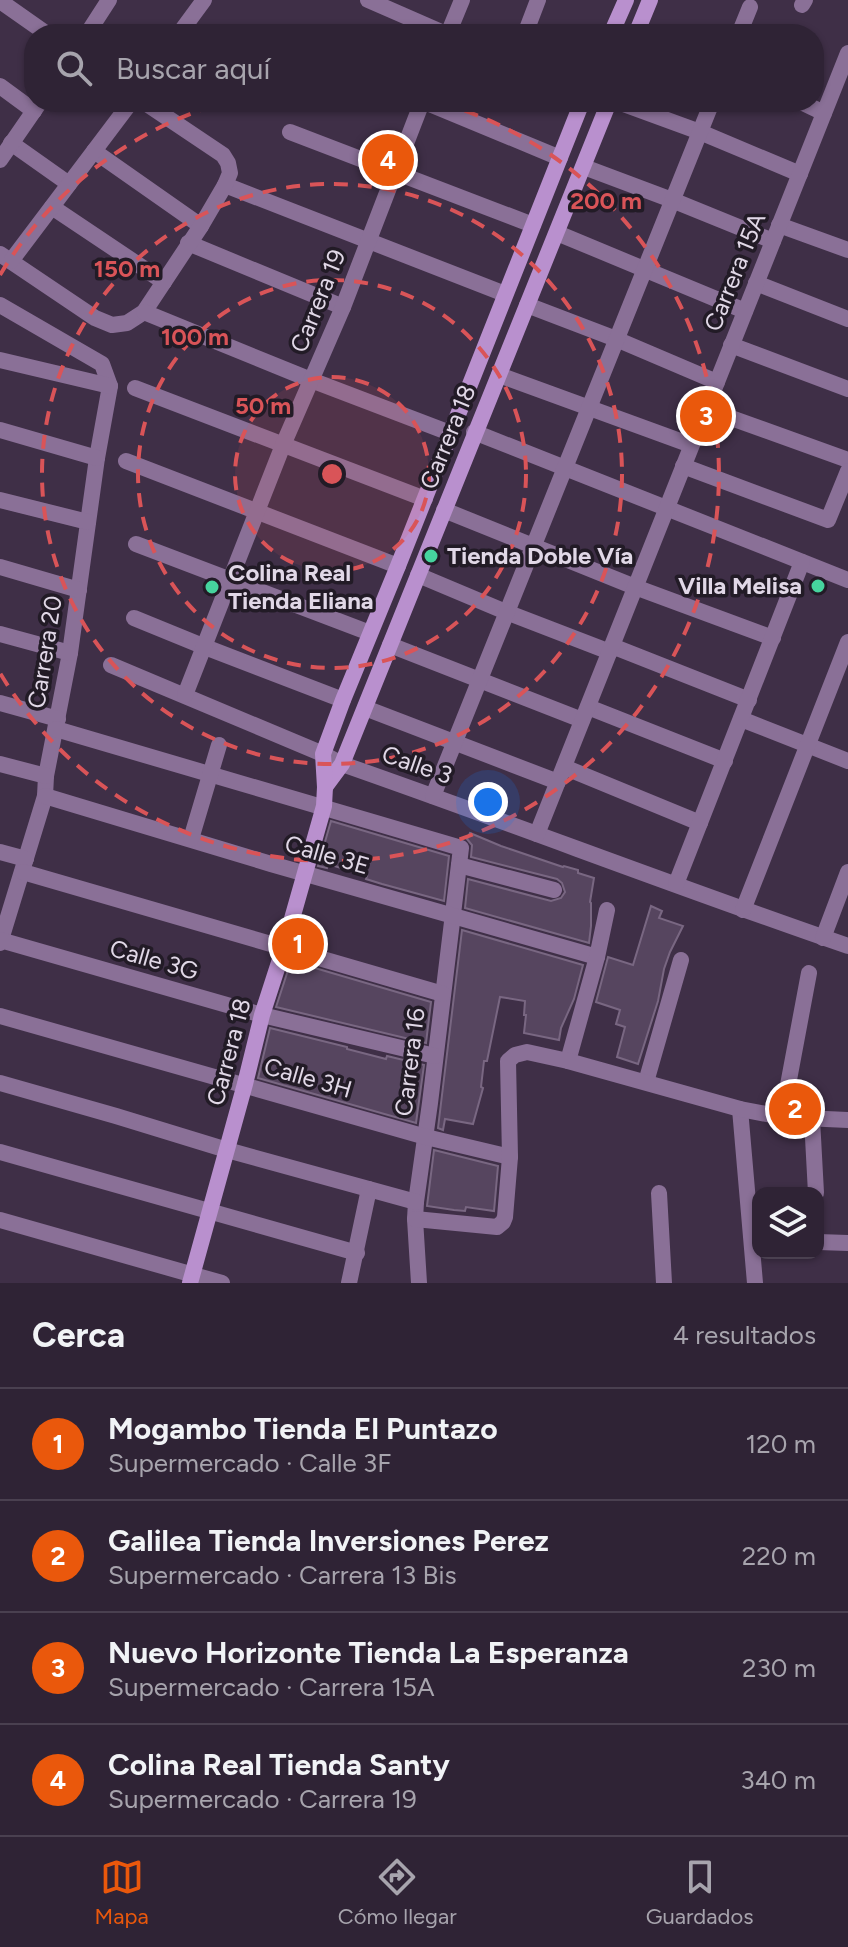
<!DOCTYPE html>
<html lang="es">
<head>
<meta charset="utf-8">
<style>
	:root { --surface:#2f2335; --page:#372b3d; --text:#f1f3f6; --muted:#a7a4ad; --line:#4a4050; --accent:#ea580c }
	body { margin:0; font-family:Figtree,sans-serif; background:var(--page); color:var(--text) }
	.controls { position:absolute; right:24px; bottom:24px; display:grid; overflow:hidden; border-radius:16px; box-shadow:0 2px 6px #0004 }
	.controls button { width:72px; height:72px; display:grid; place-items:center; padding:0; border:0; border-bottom:2px solid var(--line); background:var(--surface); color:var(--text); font:40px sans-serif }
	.you { position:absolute; left:488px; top:802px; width:28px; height:28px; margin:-20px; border:6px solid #fff; border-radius:50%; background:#1a73e8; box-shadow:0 0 0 12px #1a73e833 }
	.badge { display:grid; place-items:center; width:52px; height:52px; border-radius:50%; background:var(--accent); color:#fff; font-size:26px; font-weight:700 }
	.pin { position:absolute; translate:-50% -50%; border:4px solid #fff; box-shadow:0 2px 8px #0006 }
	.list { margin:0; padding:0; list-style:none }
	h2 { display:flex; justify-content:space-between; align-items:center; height:104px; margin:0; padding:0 32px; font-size:34px }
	h2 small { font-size:26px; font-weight:400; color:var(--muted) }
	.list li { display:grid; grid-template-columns:52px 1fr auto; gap:24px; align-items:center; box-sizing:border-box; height:112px; padding:0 32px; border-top:2px solid var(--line) }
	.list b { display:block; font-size:30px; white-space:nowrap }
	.list p { margin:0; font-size:26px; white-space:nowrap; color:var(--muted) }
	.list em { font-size:26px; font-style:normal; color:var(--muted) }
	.icon { flex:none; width:44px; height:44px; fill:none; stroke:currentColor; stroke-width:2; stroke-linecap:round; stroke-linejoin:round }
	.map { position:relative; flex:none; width:848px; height:1283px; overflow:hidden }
	.search { position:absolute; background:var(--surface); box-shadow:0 2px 6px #0004; left:24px; right:24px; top:24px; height:88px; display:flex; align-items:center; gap:20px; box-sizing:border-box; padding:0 28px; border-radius:32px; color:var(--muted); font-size:30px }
	.sheet { height:552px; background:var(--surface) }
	nav { display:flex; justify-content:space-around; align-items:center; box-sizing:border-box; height:112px; border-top:2px solid var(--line); background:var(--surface); font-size:22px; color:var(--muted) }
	nav a { display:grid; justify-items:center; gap:4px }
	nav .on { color:var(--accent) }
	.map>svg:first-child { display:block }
	.building { fill:#56455f; stroke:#796782; stroke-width:2 }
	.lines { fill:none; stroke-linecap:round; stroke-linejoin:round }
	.street { stroke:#8a7097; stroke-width:16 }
	.secondary { stroke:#b990ce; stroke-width:16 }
	.ring { fill:none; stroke:#d95458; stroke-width:4; stroke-dasharray:14 10 }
	.poi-dot { fill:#46d49e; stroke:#221b26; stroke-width:3 }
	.labels { text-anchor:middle; stroke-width:7; stroke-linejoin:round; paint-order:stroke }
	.street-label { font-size:24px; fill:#e1d8e7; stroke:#221b26 }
	.poi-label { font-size:24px; font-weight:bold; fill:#e1d8e7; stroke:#221b26; text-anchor:start }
	.centre { fill:#d95458; stroke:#221b26; stroke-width:4 }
	.ring-label { font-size:24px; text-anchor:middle; font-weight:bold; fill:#d95458; stroke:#221b26; stroke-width:7; stroke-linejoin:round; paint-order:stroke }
</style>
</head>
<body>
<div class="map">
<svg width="848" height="1283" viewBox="0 0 848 1283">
	<rect width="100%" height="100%" fill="#3f2f47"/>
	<!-- building -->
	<g class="building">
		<path d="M331 821 449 856 444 901 382 884 366 879 367 876 328 864 327 868 318 866Z"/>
		<path d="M470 833 501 846 563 867 564 866 578 870V873L594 878 590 902 591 903V926L589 943 465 908 468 879 551 901 561 898 565 892 562 883 557 879 471 857 472 845 467 839Z"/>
		<path d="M651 906 662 911 659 918 683 926 670 952 664 969 658 1001 638 1064 617 1057 625 1027 616 1024 620 1010 596 1002 608 957 633 965Z"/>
		<path d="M462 930 583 965 574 999 561 1028 559 1040 524 1033 526 1015H524L525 1001 500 997 487 1061H484L481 1087 483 1088 473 1124 445 1119 443 1130 438 1128Z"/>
		<path d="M291 961 431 1002 426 1043 276 1007Z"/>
		<path d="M270 1028 347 1047V1049L386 1059 387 1056 424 1065 416 1123 258 1078Z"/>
		<path d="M434 1150 498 1166 494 1211 466 1207 465 1211 454 1210 427 1206Z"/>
	</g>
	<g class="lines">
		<!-- street -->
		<g class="street">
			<path d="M368 0 446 34"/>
			<path d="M0 1 47 34"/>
			<path d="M802 5 805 0"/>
			<path d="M87 34 109 0"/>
			<path d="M179 34 204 0"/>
			<path d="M448 34 462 0"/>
			<path d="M525 34 538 0"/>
			<path d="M739 34 750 7"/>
			<path d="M0 86 34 111"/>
			<path d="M425 102 560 158"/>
			<path d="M618 102 700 132 800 174"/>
			<path d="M801 102 824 113"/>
			<path d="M290 132 533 225"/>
			<path d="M11 143 69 184"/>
			<path d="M94 151 201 226"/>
			<path d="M0 160 40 102"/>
			<path d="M584 167 672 200 773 241"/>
			<path d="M225 185 505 294"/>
			<path d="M52 207 164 282"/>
			<path d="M779 225 848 250"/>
			<path d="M557 233 745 311"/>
			<path d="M188 243 343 307"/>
			<path d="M0 254 95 318 112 325 127 323 144 312 201 226 225 185 230 173 228 163 223 155 144 102"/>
			<path d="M11 261 131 102"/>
			<path d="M756 283 848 319"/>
			<path d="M0 305 102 364 110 386 97 458 70 653 46 776 45 796 0 943"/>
			<path d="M527 305 616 339 717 382"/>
			<path d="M144 312 311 380 450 433"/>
			<path d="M731 345 848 389"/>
			<path d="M0 360 110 386"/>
			<path d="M499 375 691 445"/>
			<path d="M135 388 425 499"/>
			<path d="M706 409 848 460"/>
			<path d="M0 430 97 458"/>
			<path d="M474 432 848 580"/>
			<path d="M126 461 398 566"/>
			<path d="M683 466 828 520 848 471"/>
			<path d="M0 500 88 522"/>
			<path d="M444 510 635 587 773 638"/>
			<path d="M136 544 370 633"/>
			<path d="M0 567 79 590"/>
			<path d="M418 575 506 612 610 652"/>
			<path d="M134 618 205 647 343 700"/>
			<path d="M0 634 70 653"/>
			<path d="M390 645 582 720"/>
			<path d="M612 646 749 700"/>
			<path d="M111 665 323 754 342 764C511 823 679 888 848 946"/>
			<path d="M185 695 283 445 343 307 422 102"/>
			<path d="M0 703 58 719"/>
			<path d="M588 707 725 761"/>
			<path d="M365 708 558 782"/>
			<path d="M741 719 848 761"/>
			<path d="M56 729 461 848 430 1103 416 1202 415 1219 419 1283"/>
			<path d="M0 764 46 776"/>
			<path d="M564 767 700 823"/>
			<path d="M45 796 271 864 597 957"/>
			<path d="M433 796 712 102"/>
			<path d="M537 834 848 53"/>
			<path d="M191 839 219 745"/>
			<path d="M0 852 26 859"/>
			<path d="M459 865 554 890"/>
			<path d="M23 872 443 994"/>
			<path d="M676 884 802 562"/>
			<path d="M743 910 848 642"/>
			<path d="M823 938 848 872"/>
			<path d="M0 940 262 1015 435 1056"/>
			<path d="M0 1016 426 1137 510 1157"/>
			<path d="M568 1061 597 957 607 910"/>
			<path d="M646 1082 681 960"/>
			<path d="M0 1083 116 1116 227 1150 416 1202"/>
			<path d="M740 1109 755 1283"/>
			<path d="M782 1117 809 973"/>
			<path d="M812 1119 816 1193"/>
			<path d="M0 1152 357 1253"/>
			<path d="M659 1193 664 1283"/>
			<path d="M415 1219 497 1227 503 1222 505 1217 510 1157 508 1061 515 1055 527 1052 568 1061 740 1109 782 1117 848 1120"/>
			<path d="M0 1220 222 1283"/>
			<path d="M818 1242 848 1243"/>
			<path d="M349 1283 369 1189"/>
		</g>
		<!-- secondary -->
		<g class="secondary">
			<path d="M611 34 626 0"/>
			<path d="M636 34 650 0"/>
			<path d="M325 787 342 764 609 102"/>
			<path d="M190 1283 245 1084 262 1015 284 947 324 806 325 787 323 754 343 700 398 566 582 102"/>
		</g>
	</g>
	<!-- distance rings -->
	<circle cx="332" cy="474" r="97" fill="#d95458" fill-opacity=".12"/>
	<g class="ring">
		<circle cx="332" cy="474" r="97"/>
		<circle cx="332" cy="474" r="194"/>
		<circle cx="332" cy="474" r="290"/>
		<path d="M0 275A387 387 0 0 1 222 103M442 103A387 387 0 1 1 0 673"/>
	</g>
	<!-- markers -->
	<g class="poi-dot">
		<circle cx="431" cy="556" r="8"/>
		<circle cx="818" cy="586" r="8"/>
		<circle cx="212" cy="587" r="8"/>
	</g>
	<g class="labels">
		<!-- street labels -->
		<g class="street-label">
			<text transform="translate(735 272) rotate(-68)" y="8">Carrera 15A</text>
			<text transform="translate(318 301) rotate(-68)" y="8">Carrera 19</text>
			<text transform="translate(448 437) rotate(-68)" y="8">Carrera 18</text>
			<text transform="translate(45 652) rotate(-81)" y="8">Carrera 20</text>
			<text transform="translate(417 765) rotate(19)" y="8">Calle 3</text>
			<text transform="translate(327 855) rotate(16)" y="8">Calle 3E</text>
			<text transform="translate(154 960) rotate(16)" y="8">Calle 3G</text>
			<text transform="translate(229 1052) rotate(-75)" y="8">Carrera 18</text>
			<text transform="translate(410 1062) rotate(-83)" y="8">Carrera 16</text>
			<text transform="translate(308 1078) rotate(16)" y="8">Calle 3H</text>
		</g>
		<!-- poi labels -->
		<g class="poi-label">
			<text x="447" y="564">Tienda Doble Vía</text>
			<text x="228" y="581">Colina Real<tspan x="228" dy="28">Tienda Eliana</tspan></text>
			<text x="802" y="594" text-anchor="end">Villa Melisa</text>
		</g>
	</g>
	<circle cx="332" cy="474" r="12" class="centre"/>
	<g class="ring-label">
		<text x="606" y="209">200 m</text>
		<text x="127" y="277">150 m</text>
		<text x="195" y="345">100 m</text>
		<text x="263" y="414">50 m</text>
	</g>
</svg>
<div class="controls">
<button><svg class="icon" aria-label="layers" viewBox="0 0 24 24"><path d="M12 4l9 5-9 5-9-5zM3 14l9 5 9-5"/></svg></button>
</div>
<div class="you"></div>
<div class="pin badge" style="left:298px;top:944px">1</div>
<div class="pin badge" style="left:795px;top:1109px">2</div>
<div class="pin badge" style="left:706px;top:416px">3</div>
<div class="pin badge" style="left:388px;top:160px">4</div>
<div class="search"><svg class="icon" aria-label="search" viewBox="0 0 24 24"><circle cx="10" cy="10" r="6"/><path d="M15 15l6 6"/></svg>Buscar aquí</div>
</div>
<section class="sheet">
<h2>Cerca<small>4 resultados</small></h2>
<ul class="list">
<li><span class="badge">1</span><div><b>Mogambo Tienda El Puntazo</b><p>Supermercado · Calle 3F</p></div><em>120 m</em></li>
<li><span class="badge">2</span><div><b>Galilea Tienda Inversiones Perez</b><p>Supermercado · Carrera 13 Bis</p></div><em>220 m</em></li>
<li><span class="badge">3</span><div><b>Nuevo Horizonte Tienda La Esperanza</b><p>Supermercado · Carrera 15A</p></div><em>230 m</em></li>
<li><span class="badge">4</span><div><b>Colina Real Tienda Santy</b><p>Supermercado · Carrera 19</p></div><em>340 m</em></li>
</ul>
</section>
<nav>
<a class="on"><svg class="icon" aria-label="map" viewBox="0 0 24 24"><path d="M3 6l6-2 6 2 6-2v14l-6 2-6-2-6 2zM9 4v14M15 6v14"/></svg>Mapa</a>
<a><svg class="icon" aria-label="directions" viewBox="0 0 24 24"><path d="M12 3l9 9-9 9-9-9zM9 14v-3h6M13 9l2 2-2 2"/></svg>Cómo llegar</a>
<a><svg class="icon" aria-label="saved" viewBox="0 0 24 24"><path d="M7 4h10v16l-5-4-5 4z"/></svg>Guardados</a>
</nav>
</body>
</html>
